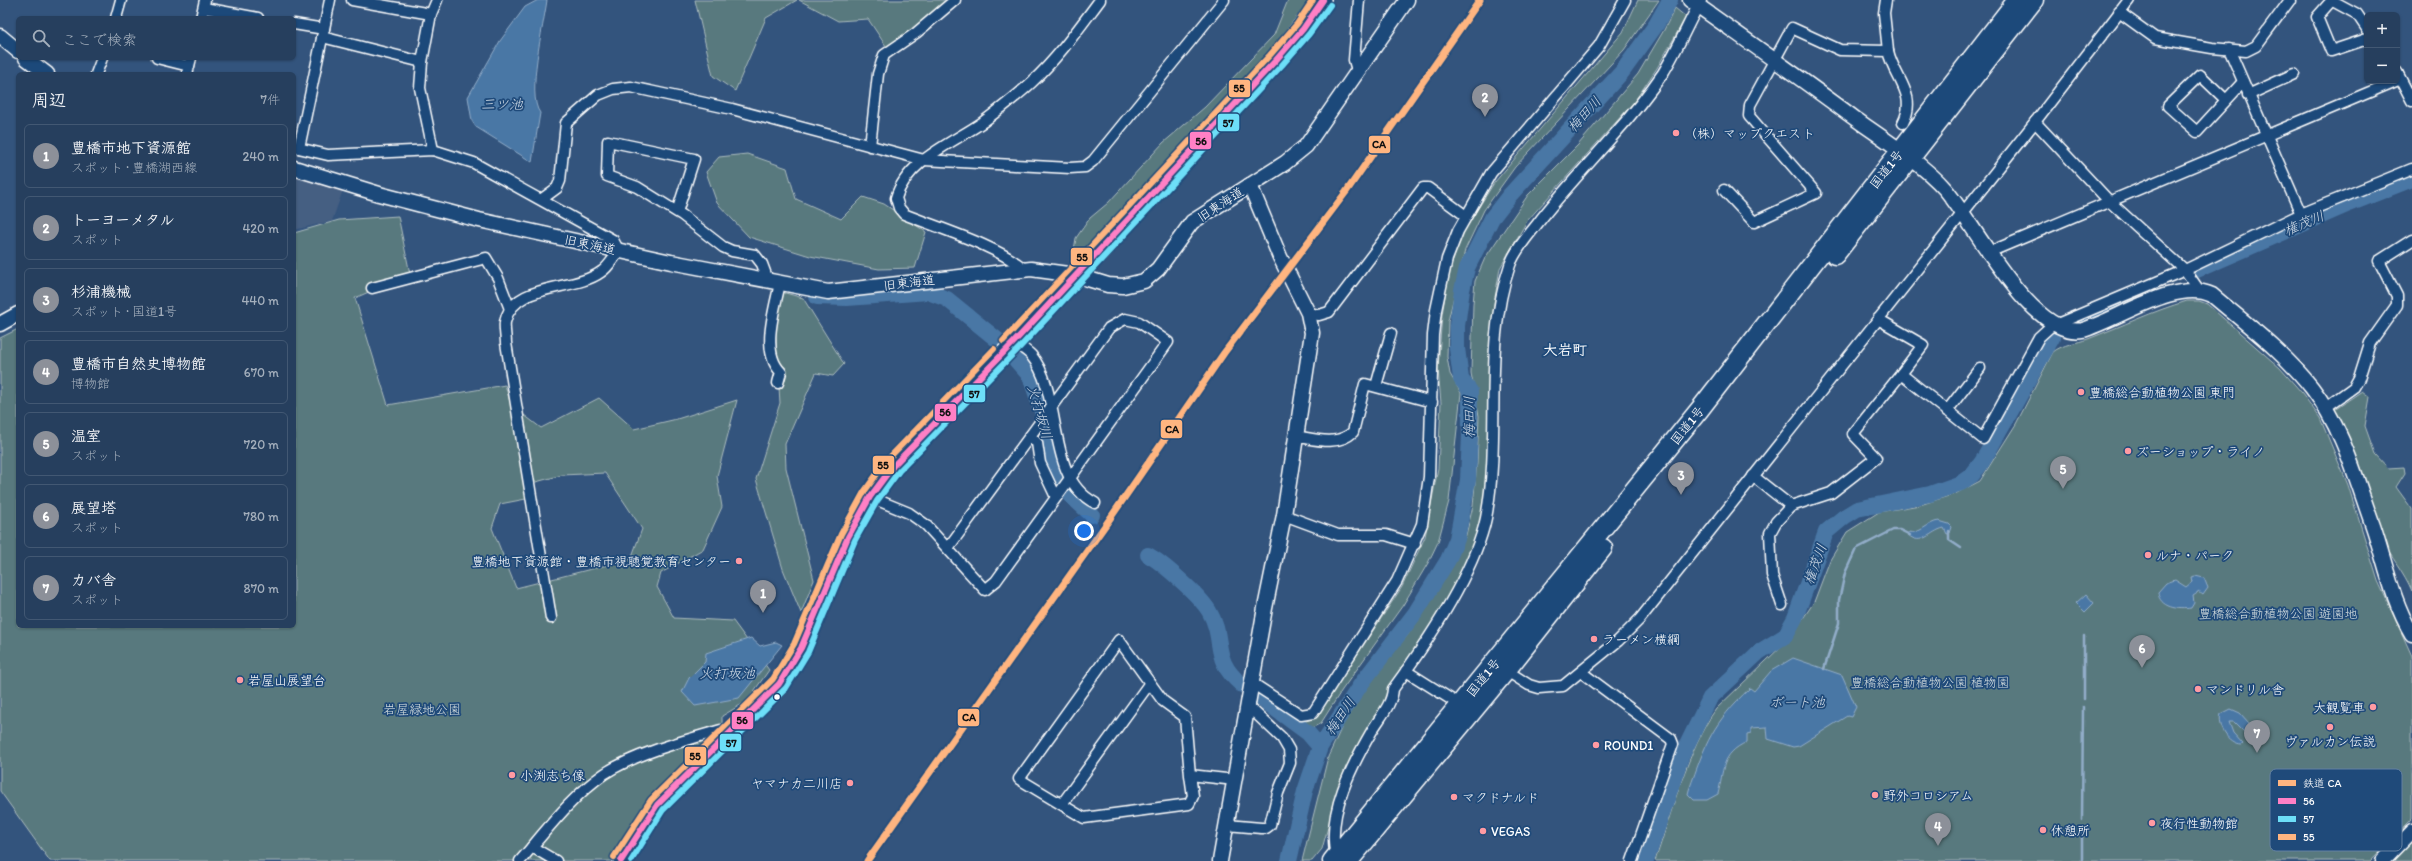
<!DOCTYPE html>
<html lang="ja">
<head>
<meta charset="utf-8">
<style>
	:root { --surface:#263f5e; --page:#324a67; --text:#f1f3f6; --muted:#a4afbc; --line:#425873; --accent:#8c9099 }
	body { margin:0; font-family:Itim,"Klee One",sans-serif; background:var(--page); color:var(--text) }
	.controls { position:absolute; right:12px; top:12px; display:grid; overflow:hidden; border-radius:6px; box-shadow:0 1px 3px #0004 }
	.controls button { width:36px; height:36px; display:grid; place-items:center; padding:0; border:0; border-bottom:1px solid var(--line); background:var(--surface); color:var(--text); font:20px sans-serif }
	.you { position:absolute; left:1084px; top:531px; width:14px; height:14px; margin:-10px; border:3px solid #fff; border-radius:50%; background:#1a73e8; box-shadow:0 0 0 6px #1a73e833 }
	.badge { display:grid; place-items:center; width:26px; height:26px; border-radius:50%; background:var(--accent); color:#fff; font-size:13px; font-weight:700 }
	.pin { position:absolute; translate:-50% -33px; filter:drop-shadow(0 1px 2px #0008) }
	.pin::after { content:''; position:absolute; top:21px; width:14px; height:12px; background:inherit; clip-path:polygon(0 0,100% 0,50% 100%) }
	.list { margin:0; padding:0; list-style:none }
	h2 { display:flex; justify-content:space-between; align-items:center; height:52px; margin:0; padding:0 16px; font-size:17px }
	h2 small { font-size:13px; font-weight:400; color:var(--muted) }
	.list li { display:grid; grid-template-columns:26px 1fr auto; gap:12px; align-items:center; box-sizing:border-box; height:64px; margin:0 8px 8px; padding:0 8px; border:1px solid var(--line); border-radius:6px }
	.list b { display:block; font-size:15px; white-space:nowrap }
	.list p { margin:0; font-size:13px; white-space:nowrap; color:var(--muted) }
	.list em { font-size:13px; font-style:normal; color:var(--muted) }
	.icon { flex:none; width:22px; height:22px; fill:none; stroke:currentColor; stroke-width:2; stroke-linecap:round; stroke-linejoin:round }
	.map { position:relative; flex:none; width:2412px; height:861px; overflow:hidden }
	.search { position:absolute; background:var(--surface); box-shadow:0 1px 3px #0004; left:16px; top:16px; width:280px; height:44px; display:flex; align-items:center; gap:10px; box-sizing:border-box; padding:0 14px; border-radius:6px; color:var(--muted); font-size:15px }
	.panel { position:absolute; background:var(--surface); box-shadow:0 1px 3px #0004; left:16px; top:72px; width:280px; height:556px; border-radius:6px }
	.map>svg:first-child { display:block }
	.built { fill:#455e82 }
	.green { fill:#58797e; stroke:#acbcbe; fill-rule:evenodd }
	.water { fill:#4977a5; stroke:#92adc9 }
	.lines { fill:none; stroke-linecap:round; stroke-linejoin:round }
	.stream { stroke:#92adc9; stroke-width:2.5 }
	.river { stroke:#4977a5; stroke-width:16 }
	.street-casing { stroke:#fff; stroke-width:13 }
	.secondary-casing { stroke:#fff; stroke-width:17 }
	.primary-casing { stroke:#fff; stroke-width:18 }
	.highway-casing { stroke:#fff; stroke-width:21 }
	.street { stroke:#1f4a7a; stroke-width:10 }
	.secondary { stroke:#1f4a7a; stroke-width:14 }
	.primary { stroke:#1f4a7a; stroke-width:15 }
	.highway { stroke:#1f4a7a; stroke-width:18 }
	.bus-1-casing { stroke:#1f4a7a; stroke-width:9 }
	.bus-2-casing { stroke:#1f4a7a; stroke-width:9 }
	.bus-3-casing { stroke:#1f4a7a; stroke-width:9 }
	.bus-1 { stroke:#ff80c5; stroke-width:6 }
	.bus-2 { stroke:#6ddff8; stroke-width:6 }
	.bus-3 { stroke:#ffb580; stroke-width:6 }
	.rail-1-casing { stroke:#1f4a7a; stroke-width:10 }
	.rail-1 { stroke:#ffb580; stroke-width:7 }
	.poi-dot { fill:#ff9aa2; stroke:#1f4a7a; stroke-width:1.5 }
	.bus-dot { fill:#fff; stroke:#1f4a7a; stroke-width:1.5 }
	.labels { text-anchor:middle; stroke-width:3.5; stroke-linejoin:round; paint-order:stroke }
	.poi-label { font-size:13px; fill:#fff; stroke:#1f4a7a; text-anchor:start }
	.street-label { font-size:13px; fill:#fff; stroke:#1f4a7a }
	.park-label { font-size:13px; fill:#d5dedf; stroke:#1f4a7a }
	.water-label { font-size:14px; font-style:italic; fill:#d2dde8; stroke:#1f4a7a }
	.quarter-label { font-size:15px; font-weight:bold; fill:#fff; stroke:#1f4a7a }
	.key { fill:#1f4a7a; stroke:#6280a2; stroke-width:1 }
	.key-label { font-size:11px; fill:#fff }
	.line-badge { stroke:#1f4a7a; stroke-width:1.5 }
	.pale-badge-label { font-size:11px; text-anchor:middle; font-weight:bold; fill:#111 }
</style>
</head>
<body>
<div class="map">
<svg width="2412" height="861" viewBox="0 0 2412 861">
	<rect width="100%" height="100%" fill="#33547d"/>
	<filter id="ink" filterUnits="userSpaceOnUse"><feTurbulence type="fractalNoise" baseFrequency=".025" numOctaves="2"/><feDisplacementMap in="SourceGraphic" scale="8" xChannelSelector="R" yChannelSelector="G"/><feConvolveMatrix kernelMatrix="1 2 1 2 8 2 1 2 1" color-interpolation-filters="sRGB"/></filter>
	<g filter="url(#ink)">
		<!-- built -->
		<path class="built" d="M294 175 343 190 332 221 294 230Z"/>
		<!-- green -->
		<g class="green">
			<path d="M695 0H797L766 18 735 91 713 76Z"/>
			<path d="M799 0H952L890 52 868 19 838 21Z"/>
			<path d="M1288 0H1310L1268 53 1087 248 1074 250 1076 238 1090 218 1108 203 1163 143 1205 107 1274 35Z"/>
			<path d="M1638 0H1659L1624 50 1515 167 1484 210 1465 250 1448 321 1447 357 1450 374 1461 393 1449 501 1438 542 1428 563 1403 605 1342 690 1321 723 1310 729 1303 722 1315 718 1402 587 1425 537 1438 468 1441 403 1438 368 1442 315 1449 272 1462 234 1494 183 1623 32Z"/>
			<path d="M1675 8 1686 17 1657 68 1634 102 1527 221 1500 268 1494 303 1490 443 1484 530 1429 634 1369 725 1351 762 1334 805 1322 849 1312 861H1302L1328 757 1346 718 1379 667 1407 636 1435 594 1453 565 1466 535 1473 506 1477 462 1479 416 1471 373 1473 304 1475 281 1485 258 1528 195 1578 145 1638 74 1664 30Z"/>
			<path d="M747 154 787 168 796 199 841 219 863 197 884 204 926 232 915 268 879 269 810 256 749 237 717 203 706 172 719 157Z"/>
			<path d="M398 216 410 274 355 298 388 405 505 385 511 405 541 428 599 398 634 429 677 419 737 400 717 476 722 507 703 549 661 573 657 587 674 618 733 621 769 670 747 701 722 716V741L657 805 621 861H50L0 791V338L18 329V626H294V233L339 220ZM605 473 642 529 631 559 516 588 492 528 500 504 536 497 532 483 562 475Z"/>
			<path d="M782 292 803 298 844 364 833 376 816 373 785 444 786 468 814 580 801 613 783 569 756 479 780 403 775 324Z"/>
			<path d="M2187 301H2199L2207 304 2280 368 2302 393 2320 418 2348 485 2378 581 2412 656V818L2370 861H1655C1671 815 1688 748 1716 709L1790 638 1814 602 1830 560 1847 532 1879 512 1920 505 1955 494 1980 481 2016 424 2053 352C2063 344 2077 343 2088 339 2122 326 2153 311 2187 301Z"/>
			<path d="M2362 391 2370 397 2365 426 2375 454 2388 468 2404 467 2405 473 2396 487 2412 509V591C2404 572 2391 557 2381 539L2334 410Z"/>
			<path d="M2412 838V861H2389Z"/>
		</g>
		<!-- water -->
		<g class="water">
			<path d="M538 0H547C544 24 526 95 540 113L532 162 476 127 472 121 468 97 500 41 525 7Z"/>
			<path d="M1939 521 1949 524 1952 527 1950 533 1947 534 1944 528C1930 531 1922 547 1908 535L1909 532C1919 535 1928 522 1939 521Z"/>
			<path d="M2195 576 2204 578 2208 588 2203 595 2199 592 2193 596 2194 603 2191 608C2179 610 2159 608 2158 592L2166 583 2175 580 2186 587 2192 582 2191 577Z"/>
			<path d="M2086 594 2094 603 2085 612 2076 603Z"/>
			<path d="M751 638 760 646 776 642 782 645 739 698 695 706 682 692 689 678 705 662 706 653Z"/>
			<path d="M1793 658 1842 675 1856 707 1851 717 1847 716 1799 746 1793 747 1768 739 1767 727 1751 728V733L1747 734V742C1720 754 1724 771 1718 794L1707 800H1694L1688 794 1689 790C1706 742 1712 724 1750 688L1754 691 1771 671Z"/>
			<path d="M2231 709 2240 713 2257 732 2256 736 2252 740 2234 722H2229L2233 733 2243 744 2242 745C2229 745 2217 726 2221 714Z"/>
		</g>
		<g class="lines">
			<!-- stream -->
			<g class="stream">
				<path d="M1949 531V540L1961 548"/>
				<path d="M1824 669 1839 623V600L1845 573 1856 549 1893 530H1900L1910 535"/>
				<path d="M2084 699V636"/>
				<path d="M2082 820 2083 707"/>
				<path d="M2082 861V828"/>
			</g>
			<!-- river -->
			<g class="river">
				<path d="M2197 270 2349 204 2412 179"/>
				<path d="M817 297 847 298 928 292 947 299 1000 342 1030 376 1046 423 1055 472 1070 495 1092 515"/>
				<path d="M2080 321 2150 290"/>
				<path d="M1148 555C1163 563 1200 596 1209 611 1226 640 1210 659 1242 685"/>
				<path d="M1255 694 1308 733 1320 747"/>
				<path d="M1289 861 1305 791 1320 747 1361 684 1416 612 1448 560 1457 539 1468 480 1470 435V391L1461 379 1457 348V326L1462 290 1467 268 1492 218 1509 196 1622 72 1656 25 1670 0"/>
				<path d="M1646 861 1681 757 1710 698 1759 652 1785 636 1795 618 1826 532 1844 517 1857 509 1930 494 1961 483 1972 475 1982 462 2052 338"/>
			</g>
			<defs>
				<g id="street">
					<path d="M352 0 431 14"/>
					<path d="M1886 0 1884 13 1888 51"/>
					<path d="M2331 0 2357 14 2367 29"/>
					<path d="M2332 0 2317 17 2331 51 2367 39"/>
					<path d="M204 8 258 18"/>
					<path d="M2119 12 2155 38 2212 48 2246 51 2256 46 2290 0"/>
					<path d="M116 18 121 0"/>
					<path d="M201 18 205 0"/>
					<path d="M294 24 324 29"/>
					<path d="M322 37 422 62"/>
					<path d="M2229 49 2301 214"/>
					<path d="M157 58 189 66"/>
					<path d="M2397 72 2412 101"/>
					<path d="M96 74 102 58"/>
					<path d="M187 74 191 58"/>
					<path d="M1358 74 1354 60 1359 0"/>
					<path d="M2248 95 2294 74"/>
					<path d="M2226 100 2200 75 2168 106 2197 132 2243 82"/>
					<path d="M2035 122 2109 201 2185 270 2199 290"/>
					<path d="M870 146 878 74 884 55 916 33 955 0"/>
					<path d="M294 147 328 155 433 150 474 163 613 240 619 251C614 257 608 268 601 272 574 292 513 282 505 322 504 328 506 337 506 343L551 618"/>
					<path d="M299 148 330 0"/>
					<path d="M433 150 420 88 422 62 431 14 437 0"/>
					<path d="M1724 190 1754 222 1816 193 1749 116 1750 105 1792 28 1840 50 1888 51C1894 78 1918 94 1903 123"/>
					<path d="M542 199 557 188 560 181 566 123 598 95 613 89 631 87 732 109 924 160 1070 168 1085 167 1093 161 1224 0"/>
					<path d="M677 212 694 159 608 141 607 176 637 187 677 212 682 215 723 247 732 251 755 255 762 264 768 280"/>
					<path d="M1987 253 2396 81"/>
					<path d="M1024 269C998 246 938 228 904 214L899 208 896 198C907 160 953 143 983 122 1000 109 1017 96 1032 82 1058 58 1079 28 1100 0"/>
					<path d="M372 288 486 258 498 278 510 309"/>
					<path d="M1308 313 1319 315 1329 312 1423 188H1428L1466 216"/>
					<path d="M1878 319 1923 345 1901 374"/>
					<path d="M1014 342C1019 346 1026 350 1031 355 1064 395 1045 478 1095 503"/>
					<path d="M778 383 781 372C760 352 775 308 780 283"/>
					<path d="M1376 386 1391 333"/>
					<path d="M2325 408 2354 387 2359 378 2370 343 2397 305V296L2379 261 2412 240"/>
					<path d="M1947 411 1980 368"/>
					<path d="M1030 436 1037 443 1040 463 1056 497"/>
					<path d="M1295 436C1314 439 1337 447 1353 432L1365 384 1432 402"/>
					<path d="M1753 476 1791 506 1831 493 1876 458 1853 434 1901 374 1983 439 2039 337 2050 327 2185 270 2301 214 2412 169"/>
					<path d="M870 497 909 513 926 525 985 590 996 581 1168 342 1139 322 1125 319 1109 328 948 548"/>
					<path d="M1284 515 1338 535H1386L1415 544"/>
					<path d="M1782 605 1772 575 1770 533 1776 522 1791 506"/>
					<path d="M1504 669 1529 685 1539 688 1563 686 1618 641 1640 619 2035 122 2129 0"/>
					<path d="M1406 671 1460 705"/>
					<path d="M1581 672 1671 739 1673 744 1632 861"/>
					<path d="M1252 683 1301 715 1313 713 1397 581 1422 524 1429 477 1433 335 1436 310 1447 259 1458 231 1491 173 1599 46 1625 0"/>
					<path d="M1190 775 1185 717 1163 701 1119 640 1019 779 1084 818 1189 804 1193 796 1190 775 1235 780"/>
					<path d="M1062 804 1149 684"/>
					<path d="M1227 825 1261 828H1266L1270 825 1278 793 1290 763 1289 750 1282 738 1248 706"/>
					<path d="M532 847 556 861"/>
					<path d="M1336 856C1326 814 1352 765 1373 729 1381 716 1392 704 1393 689 1426 644 1475 571 1486 518 1502 435 1482 346 1510 265 1515 250 1528 236 1538 223 1561 193 1587 166 1612 137 1630 117 1648 95 1663 73 1677 50 1688 24 1701 0"/>
					<path d="M520 861C546 831 572 796 604 774 634 754 686 740 721 730L728 735"/>
				</g>
				<g id="secondary">
					<path d="M1690 0C1746 40 1802 79 1857 120 1883 138 1924 165 1945 189 1973 221 2032 340 2083 330 2119 319 2177 278 2212 295 2246 324 2284 352 2312 388 2343 428 2356 479 2373 526 2385 561 2392 601 2412 634"/>
					<path d="M0 36 18 51"/>
					<path d="M26 58 47 74"/>
					<path d="M294 168 379 194 479 220 671 262 828 292 1031 269 1075 275 1108 285 1123 286 1144 281 1158 269 1192 222 1285 163 1306 146 1407 0"/>
					<path d="M0 324 18 314"/>
					<path d="M1220 861 1265 608 1284 515 1312 333 1308 313 1280 257 1250 185"/>
					<path d="M2383 861 2412 831"/>
				</g>
				<path id="primary" d="M621 861 657 805 779 684 801 648 848 537 870 497 893 466 1014 342 1276 60 1303 29 1323 0"/>
				<g id="highway">
					<path d="M1835 255 2034 0"/>
					<path d="M1332 861 1700 409 2017 0"/>
					<path d="M1349 861 1506 671 1603 548"/>
				</g>
			</defs>
			<!-- street casing -->
			<use href="#street" class="street-casing"/>
			<!-- secondary casing -->
			<use href="#secondary" class="secondary-casing"/>
			<!-- primary casing -->
			<use href="#primary" class="primary-casing"/>
			<!-- highway casing -->
			<use href="#highway" class="highway-casing"/>
			<!-- street -->
			<use href="#street" class="street"/>
			<!-- secondary -->
			<use href="#secondary" class="secondary"/>
			<!-- primary -->
			<use href="#primary" class="primary"/>
			<!-- highway -->
			<use href="#highway" class="highway"/>
			<defs>
				<path id="bus-1" d="M621 861 657 805 779 684 801 648 848 537 870 497 893 466 1014 342 1276 60 1303 29 1323 0"/>
				<path id="bus-2" d="M631 861 663 810 786 688 808 652 855 540 877 501 899 471 1020 347 1282 65 1309 34 1330 5"/>
				<g id="bus-3">
					<path d="M1003 341 1270 55 1297 24 1313 0"/>
					<path d="M614 857 651 800 773 679 794 644 841 534 864 492 887 460 994 349"/>
				</g>
			</defs>
			<!-- bus-1 casing -->
			<use href="#bus-1" class="bus-1-casing"/>
			<!-- bus-2 casing -->
			<use href="#bus-2" class="bus-2-casing"/>
			<!-- bus-3 casing -->
			<use href="#bus-3" class="bus-3-casing"/>
			<!-- bus-1 -->
			<use href="#bus-1" class="bus-1"/>
			<!-- bus-2 -->
			<use href="#bus-2" class="bus-2"/>
			<!-- bus-3 -->
			<use href="#bus-3" class="bus-3"/>
			<defs>
				<path id="rail-1" d="M867 861 1109 520 1224 353 1346 192 1480 0"/>
			</defs>
			<!-- rail-1 casing -->
			<use href="#rail-1" class="rail-1-casing"/>
			<!-- rail-1 -->
			<use href="#rail-1" class="rail-1"/>
		</g>
	</g>
	<!-- markers -->
	<g class="poi-dot">
		<circle cx="1676" cy="133" r="4"/>
		<circle cx="2081" cy="392" r="4"/>
		<circle cx="2128" cy="451" r="4"/>
		<circle cx="2148" cy="555" r="4"/>
		<circle cx="739" cy="561" r="4"/>
		<circle cx="1594" cy="639" r="4"/>
		<circle cx="240" cy="680" r="4"/>
		<circle cx="2198" cy="689" r="4"/>
		<circle cx="2373" cy="707" r="4"/>
		<circle cx="2330" cy="727" r="4"/>
		<circle cx="1596" cy="745" r="4"/>
		<circle cx="512" cy="775" r="4"/>
		<circle cx="850" cy="783" r="4"/>
		<circle cx="1875" cy="795" r="4"/>
		<circle cx="1454" cy="797" r="4"/>
		<circle cx="2152" cy="823" r="4"/>
		<circle cx="2043" cy="830" r="4"/>
		<circle cx="1483" cy="831" r="4"/>
	</g>
	<circle class="bus-dot" cx="777" cy="697" r="3.5"/>
	<g class="labels">
		<!-- poi labels -->
		<g class="poi-label">
			<text x="1684" y="138">（株）マップクエスト</text>
			<text x="2089" y="397">豊橋総合動植物公園 東門</text>
			<text x="2136" y="456">ズーショップ・ライノ</text>
			<text x="2156" y="560">ルナ・パーク</text>
			<text x="731" y="566" text-anchor="end">豊橋地下資源館・豊橋市視聴覚教育センター</text>
			<text x="1602" y="644">ラーメン横綱</text>
			<text x="248" y="685">岩屋山展望台</text>
			<text x="2206" y="694">マンドリル舎</text>
			<text x="2365" y="712" text-anchor="end">大観覧車</text>
			<text x="2330" y="746" text-anchor="middle">ヴァルカン伝説</text>
			<text x="1604" y="750">ROUND1</text>
			<text x="520" y="780">小渕志ち像</text>
			<text x="842" y="788" text-anchor="end">ヤマナカ二川店</text>
			<text x="1883" y="800">野外コロシアム</text>
			<text x="1462" y="802">マクドナルド</text>
			<text x="2160" y="828">夜行性動物館</text>
			<text x="2051" y="835">休憩所</text>
			<text x="1491" y="836">VEGAS</text>
		</g>
		<!-- street labels -->
		<g class="street-label">
			<text transform="translate(1886 169) rotate(-52)" y="5">国道1号</text>
			<text transform="translate(1220 204) rotate(-33)" y="5">旧東海道</text>
			<text transform="translate(590 244) rotate(12)" y="5">旧東海道</text>
			<text transform="translate(909 282) rotate(-7)" y="5">旧東海道</text>
			<text transform="translate(1687 425) rotate(-51)" y="5">国道1号</text>
			<text transform="translate(1483 677) rotate(-51)" y="5">国道1号</text>
		</g>
		<!-- park labels -->
		<g class="park-label">
			<text x="2278" y="618">豊橋総合動植物公園 遊園地</text>
			<text x="1930" y="687">豊橋総合動植物公園 植物園</text>
			<text x="422" y="714">岩屋緑地公園</text>
		</g>
		<!-- water labels -->
		<g class="water-label">
			<text x="502" y="109">三ツ池</text>
			<text transform="translate(1584 114) rotate(-48)" y="5">梅田川</text>
			<text transform="translate(2304 223) rotate(-23)" y="5">権茂川</text>
			<text transform="translate(1040 412) rotate(74)" y="5">火打坂川</text>
			<text transform="translate(1469 417) rotate(-90)" y="5">梅田川</text>
			<text transform="translate(1815 564) rotate(-70)" y="5">権茂川</text>
			<text x="727" y="678">火打坂池</text>
			<text x="1797" y="707">ボート池</text>
			<text transform="translate(1340 716) rotate(-56)" y="5">梅田川</text>
		</g>
		<!-- quarter labels -->
		<g class="quarter-label">
			<text x="1565" y="355">大岩町</text>
		</g>
	</g>
	<!-- legend -->
	<rect x="2270" y="769" width="132" height="82" rx="6" class="key"/>
	<rect x="2278" y="780" width="18" height="6" fill="#ffb580"/>
	<rect x="2278" y="798" width="18" height="6" fill="#ff80c5"/>
	<rect x="2278" y="816" width="18" height="6" fill="#6ddff8"/>
	<rect x="2278" y="834" width="18" height="6" fill="#ffb580"/>
	<g class="key-label">
		<text x="2303" y="787">鉄道 CA</text>
		<text x="2303" y="805">56</text>
		<text x="2303" y="823">57</text>
		<text x="2303" y="841">55</text>
	</g>
	<g class="line-badge">
		<rect x="1228" y="79" width="23" height="19" rx="4" fill="#ffb580"/>
		<rect x="1217" y="113" width="23" height="19" rx="4" fill="#6ddff8"/>
		<rect x="1189" y="131" width="23" height="19" rx="4" fill="#ff80c5"/>
		<rect x="1368" y="135" width="23" height="19" rx="4" fill="#ffb580"/>
		<rect x="1070" y="247" width="23" height="19" rx="4" fill="#ffb580"/>
		<rect x="963" y="384" width="23" height="19" rx="4" fill="#6ddff8"/>
		<rect x="934" y="403" width="23" height="19" rx="4" fill="#ff80c5"/>
		<rect x="1160" y="419" width="23" height="20" rx="4" fill="#ffb580"/>
		<rect x="872" y="455" width="23" height="20" rx="4" fill="#ffb580"/>
		<rect x="957" y="708" width="23" height="19" rx="4" fill="#ffb580"/>
		<rect x="731" y="711" width="23" height="19" rx="4" fill="#ff80c5"/>
		<rect x="719" y="733" width="23" height="19" rx="4" fill="#6ddff8"/>
		<rect x="684" y="746" width="23" height="20" rx="4" fill="#ffb580"/>
	</g>
	<g class="pale-badge-label">
		<text x="1239" y="92">55</text>
		<text x="1228" y="127">57</text>
		<text x="1201" y="145">56</text>
		<text x="1379" y="148">CA</text>
		<text x="1082" y="261">55</text>
		<text x="974" y="398">57</text>
		<text x="945" y="416">56</text>
		<text x="1172" y="433">CA</text>
		<text x="883" y="469">55</text>
		<text x="969" y="721">CA</text>
		<text x="742" y="724">56</text>
		<text x="731" y="747">57</text>
		<text x="695" y="760">55</text>
	</g>
</svg>
<div class="controls">
<button>+</button>
<button>−</button>
</div>
<div class="you"></div>
<div class="pin badge" style="left:763px;top:613px">1</div>
<div class="pin badge" style="left:1485px;top:117px">2</div>
<div class="pin badge" style="left:1681px;top:495px">3</div>
<div class="pin badge" style="left:1938px;top:846px">4</div>
<div class="pin badge" style="left:2063px;top:489px">5</div>
<div class="pin badge" style="left:2142px;top:668px">6</div>
<div class="pin badge" style="left:2257px;top:753px">7</div>
<div class="search"><svg class="icon" aria-label="search" viewBox="0 0 24 24"><circle cx="10" cy="10" r="6"/><path d="M15 15l6 6"/></svg>ここで検索</div>
<section class="panel">
<h2>周辺<small>7件</small></h2>
<ul class="list">
<li><span class="badge">1</span><div><b>豊橋市地下資源館</b><p>スポット · 豊橋湖西線</p></div><em>240 m</em></li>
<li><span class="badge">2</span><div><b>トーヨーメタル</b><p>スポット</p></div><em>420 m</em></li>
<li><span class="badge">3</span><div><b>杉浦機械</b><p>スポット · 国道1号</p></div><em>440 m</em></li>
<li><span class="badge">4</span><div><b>豊橋市自然史博物館</b><p>博物館</p></div><em>670 m</em></li>
<li><span class="badge">5</span><div><b>温室</b><p>スポット</p></div><em>720 m</em></li>
<li><span class="badge">6</span><div><b>展望塔</b><p>スポット</p></div><em>780 m</em></li>
<li><span class="badge">7</span><div><b>カバ舎</b><p>スポット</p></div><em>870 m</em></li>
</ul>
</section>
</div>
</body>
</html>
